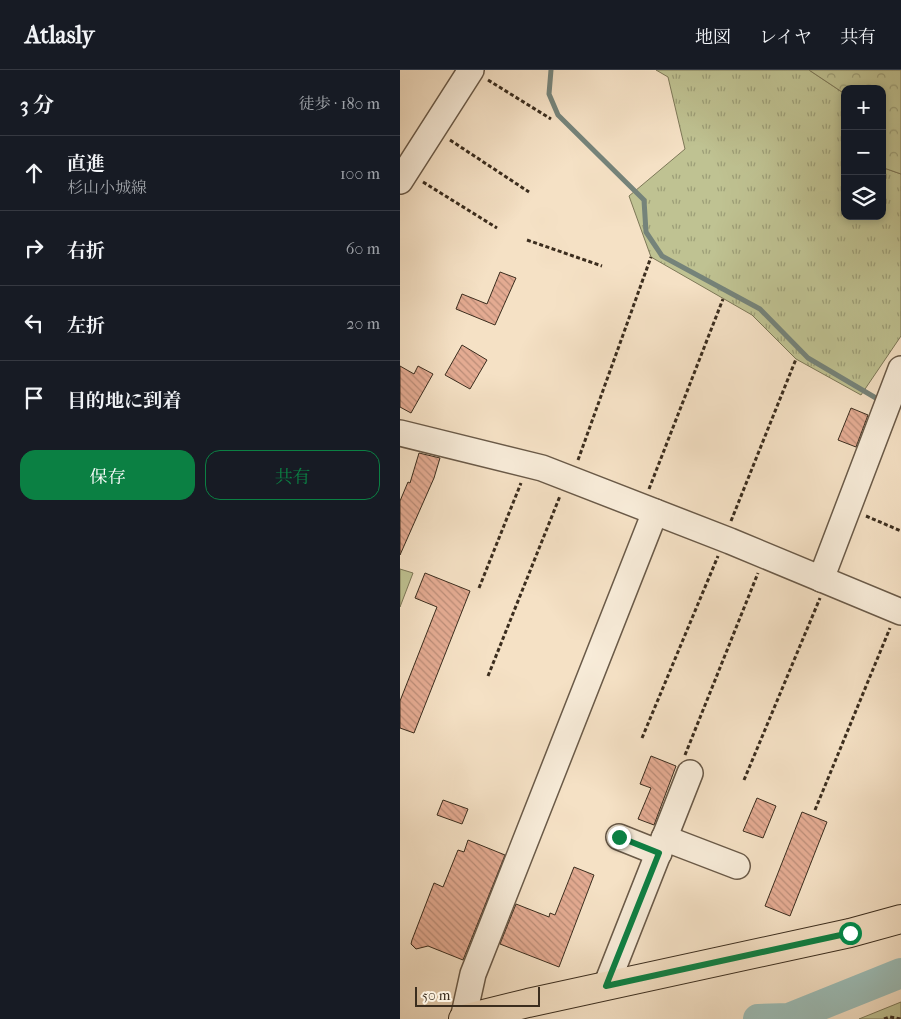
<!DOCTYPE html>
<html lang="ja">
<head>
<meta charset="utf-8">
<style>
	:root { --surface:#171b24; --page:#20242c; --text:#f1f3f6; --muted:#9ea1a6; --line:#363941; --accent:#0b8043 }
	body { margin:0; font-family:"IM FELL French Canon","Noto Serif JP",serif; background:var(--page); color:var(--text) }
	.controls { position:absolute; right:15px; top:15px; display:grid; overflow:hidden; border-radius:10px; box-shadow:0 2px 8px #0003 }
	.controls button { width:45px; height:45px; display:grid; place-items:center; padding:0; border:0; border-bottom:1px solid var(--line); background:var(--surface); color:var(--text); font:25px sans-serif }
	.scale { position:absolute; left:15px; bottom:12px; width:125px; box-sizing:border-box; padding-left:5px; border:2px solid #3b2d1e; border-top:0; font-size:14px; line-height:18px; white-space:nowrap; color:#3b2d1e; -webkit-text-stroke:4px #f8ecd9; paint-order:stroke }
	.stop { position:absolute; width:15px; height:15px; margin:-11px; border:4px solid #0b8043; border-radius:50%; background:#fff }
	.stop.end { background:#0b8043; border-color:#fff; box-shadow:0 1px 5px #0008 }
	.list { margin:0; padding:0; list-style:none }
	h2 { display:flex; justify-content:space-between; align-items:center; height:65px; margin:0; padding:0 20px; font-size:21px }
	h2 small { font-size:16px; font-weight:400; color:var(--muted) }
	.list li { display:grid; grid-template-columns:32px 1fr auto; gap:15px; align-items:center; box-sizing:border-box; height:75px; padding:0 20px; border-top:1px solid var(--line) }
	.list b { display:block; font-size:19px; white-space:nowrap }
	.list p { margin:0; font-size:16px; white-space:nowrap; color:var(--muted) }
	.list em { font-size:16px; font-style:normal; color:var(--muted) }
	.actions { display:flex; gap:10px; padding:15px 20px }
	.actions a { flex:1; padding:11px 0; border:1px solid var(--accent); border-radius:15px; text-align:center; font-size:18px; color:var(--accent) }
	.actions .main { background:var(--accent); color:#fff }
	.icon { flex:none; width:28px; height:28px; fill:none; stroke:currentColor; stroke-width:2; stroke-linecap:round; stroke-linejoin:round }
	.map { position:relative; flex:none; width:501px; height:949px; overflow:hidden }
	header { display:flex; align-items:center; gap:30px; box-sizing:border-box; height:70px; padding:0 25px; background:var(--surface); border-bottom:1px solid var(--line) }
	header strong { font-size:24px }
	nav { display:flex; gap:28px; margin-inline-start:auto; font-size:18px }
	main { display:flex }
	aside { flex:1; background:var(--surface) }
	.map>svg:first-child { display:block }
	.grass { fill:url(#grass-tufts); stroke:#7d7858 }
	.forest { fill:url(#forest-crowns); stroke:#7d7858 }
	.park { fill:#bfc292; stroke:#7d7858 }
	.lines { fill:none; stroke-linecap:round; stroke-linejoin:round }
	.stream { stroke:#75837a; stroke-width:5 }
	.river { stroke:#9cbdb7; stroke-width:30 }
	.building { fill:url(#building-back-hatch); stroke:#3b2d1e }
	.minor-casing { stroke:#6a5a48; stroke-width:28 }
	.major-casing { stroke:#3b2d1e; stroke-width:30 }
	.path { stroke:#3b2d1e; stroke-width:3; stroke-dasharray:4 2.5; stroke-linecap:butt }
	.minor { stroke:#f8ecd9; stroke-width:25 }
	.major { stroke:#f5e1c5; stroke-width:28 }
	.route { stroke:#0b8043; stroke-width:6 }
</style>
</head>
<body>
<header>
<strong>Atlasly</strong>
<nav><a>地図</a><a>レイヤ</a><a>共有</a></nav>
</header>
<main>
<aside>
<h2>3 分<small>徒歩 · 180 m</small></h2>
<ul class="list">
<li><svg class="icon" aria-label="ahead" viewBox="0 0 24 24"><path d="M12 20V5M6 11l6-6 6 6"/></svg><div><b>直進</b><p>杉山小城線</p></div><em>100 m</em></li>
<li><svg class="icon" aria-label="right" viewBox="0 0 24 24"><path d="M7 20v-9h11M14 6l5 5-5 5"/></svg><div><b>右折</b></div><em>60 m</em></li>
<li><svg class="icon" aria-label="left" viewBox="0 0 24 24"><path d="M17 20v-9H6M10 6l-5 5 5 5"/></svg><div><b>左折</b></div><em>20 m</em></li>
<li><svg class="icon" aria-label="arrive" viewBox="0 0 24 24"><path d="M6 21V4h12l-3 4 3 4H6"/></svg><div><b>目的地に到着</b></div></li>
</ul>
<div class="actions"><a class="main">保存</a><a>共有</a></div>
</aside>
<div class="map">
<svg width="501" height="949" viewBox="0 0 501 949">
	<defs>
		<pattern id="grass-tufts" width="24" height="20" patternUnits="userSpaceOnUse" patternTransform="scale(1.25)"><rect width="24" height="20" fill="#bfc292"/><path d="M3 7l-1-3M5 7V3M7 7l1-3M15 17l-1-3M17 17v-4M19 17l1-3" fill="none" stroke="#9c9e77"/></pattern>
		<pattern id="forest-crowns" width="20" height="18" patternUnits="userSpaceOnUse" patternTransform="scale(1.25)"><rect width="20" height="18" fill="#bfc292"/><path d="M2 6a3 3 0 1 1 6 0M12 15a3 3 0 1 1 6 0" fill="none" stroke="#9c9e77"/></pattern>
		<pattern id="building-back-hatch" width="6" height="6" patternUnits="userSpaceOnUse" patternTransform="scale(1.25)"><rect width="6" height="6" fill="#e4ab92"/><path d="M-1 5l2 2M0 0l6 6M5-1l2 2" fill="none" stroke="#ba8c77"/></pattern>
	</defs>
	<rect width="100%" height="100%" fill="#f5e1c5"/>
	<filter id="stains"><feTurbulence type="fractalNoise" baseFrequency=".004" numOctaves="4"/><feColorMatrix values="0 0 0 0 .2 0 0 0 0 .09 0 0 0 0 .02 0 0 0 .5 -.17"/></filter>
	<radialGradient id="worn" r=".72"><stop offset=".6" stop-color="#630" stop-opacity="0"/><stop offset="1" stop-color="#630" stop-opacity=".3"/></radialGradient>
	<!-- grass -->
	<path class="grass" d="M256 0H409L445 24V146H482V92L484 98 501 104V266L461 325 396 289 352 245 251 187 229 126 285 79 268 7Z"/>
	<!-- forest -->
	<path class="forest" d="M409 0H501V104L484 98 482 92V19H445V24Z"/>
	<!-- park -->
	<g class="park">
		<path d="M0 499 13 503 0 537Z"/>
		<path d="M501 932V949H459Z"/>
	</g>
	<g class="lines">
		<!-- stream -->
		<path class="stream" d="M151 0 149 24 158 45 244 130 246 162 262 186 360 239 408 288 481 331"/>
		<!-- river -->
		<path class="river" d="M358 949 389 948 501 903"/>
	</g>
	<!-- building -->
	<g class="building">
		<path d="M100 202 116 208 95 255 56 239 62 224 87 234Z"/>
		<path d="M62 275 87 290 70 319 45 305Z"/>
		<path d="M0 296 14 304 18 296 33 304 11 343 0 337Z"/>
		<path d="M451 338 468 345 456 377 438 370Z"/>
		<path d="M19 383 40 388 34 408 0 485V431L8 412 10 413Z"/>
		<path d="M25 503 70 521 14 663 0 658V631L37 537 15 528Z"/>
		<path d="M251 686 276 696 254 755 238 749 251 718 240 714Z"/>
		<path d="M357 728 376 736 363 768 343 761Z"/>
		<path d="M43 730 68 739 62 754 37 745Z"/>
		<path d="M402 742 427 752 390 846 365 836Z"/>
		<path d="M68 770 105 785 63 890 28 876 16 879 11 874 12 870 34 813 43 817 58 780 64 782Z"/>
		<path d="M174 797 194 805 159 897 100 874 116 834 149 847 150 843 155 845Z"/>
	</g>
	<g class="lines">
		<defs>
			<g id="minor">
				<path d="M0 111 71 0"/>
				<path d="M0 363 142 398 330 471 501 542"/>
				<path d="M421 509 501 299"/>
				<path d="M219 767 259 783"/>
				<path d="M264 768 337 796"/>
				<path d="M206 916 290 703"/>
				<path d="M63 949 73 904 255 442"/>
			</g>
			<path id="major" d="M63 949 128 933 450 863 501 849"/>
		</defs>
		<!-- minor casing -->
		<use href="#minor" class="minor-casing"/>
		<!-- major casing -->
		<use href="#major" class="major-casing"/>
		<!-- path -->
		<g class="path">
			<path d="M88 10 151 49"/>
			<path d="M50 70 129 122"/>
			<path d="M23 112 97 158"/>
			<path d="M127 170 202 196"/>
			<path d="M178 390 251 187"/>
			<path d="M249 419 323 229"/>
			<path d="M466 446 501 461"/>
			<path d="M331 451 396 289"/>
			<path d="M79 518 121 413"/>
			<path d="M88 606 160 426"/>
			<path d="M242 668 318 486"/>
			<path d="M285 685 358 503"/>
			<path d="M344 710 420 528"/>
			<path d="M415 740 490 558"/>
			<path d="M484 949 490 947 501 949"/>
		</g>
		<!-- minor -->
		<use href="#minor" class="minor"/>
		<!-- major -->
		<use href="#major" class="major"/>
	</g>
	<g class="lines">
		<!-- route -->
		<path class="route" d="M219 767 259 783 206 916 450 863"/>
	</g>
	<rect width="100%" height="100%" filter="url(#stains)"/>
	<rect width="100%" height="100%" fill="url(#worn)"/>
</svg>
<div class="controls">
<button>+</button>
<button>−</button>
<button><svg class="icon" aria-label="layers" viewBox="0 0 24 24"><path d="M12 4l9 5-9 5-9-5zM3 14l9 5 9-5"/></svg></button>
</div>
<div class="scale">50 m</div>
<div class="stop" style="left:450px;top:863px"></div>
<div class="stop end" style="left:219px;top:767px"></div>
</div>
</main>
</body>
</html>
